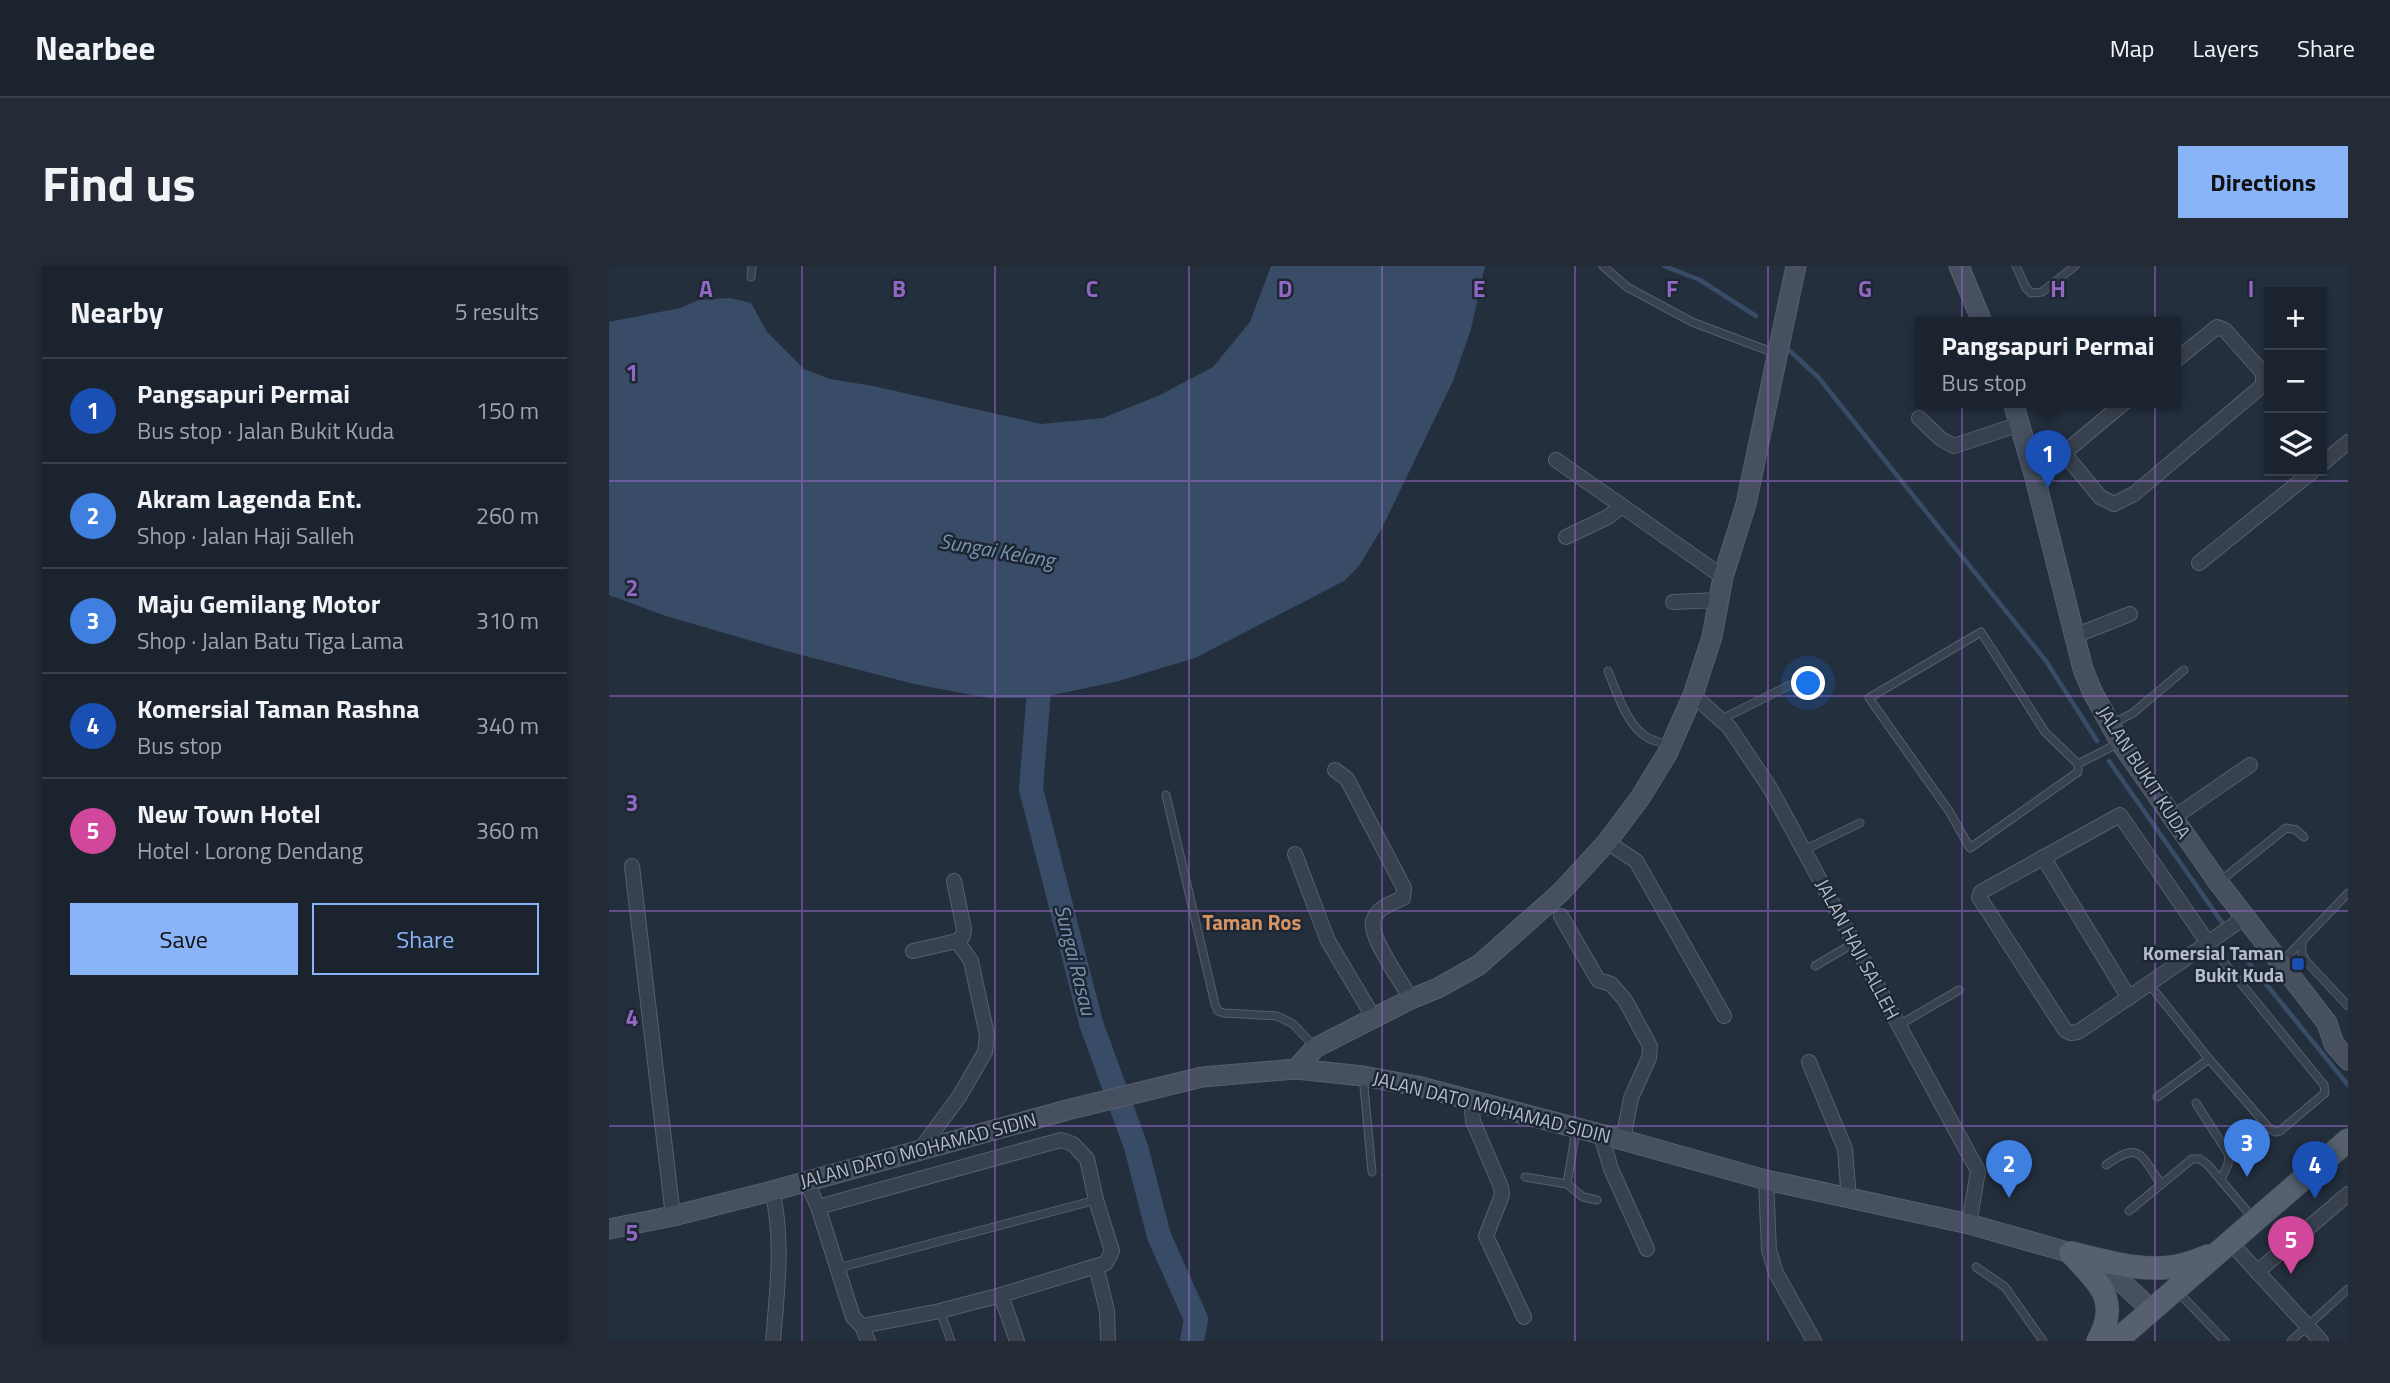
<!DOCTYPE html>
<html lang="en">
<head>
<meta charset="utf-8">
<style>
	:root { --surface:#1b232e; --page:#242b36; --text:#f1f3f6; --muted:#a0a4aa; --line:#39404a; --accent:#8ab4f8 }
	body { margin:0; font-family:"Titillium Web",sans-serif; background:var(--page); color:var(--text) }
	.controls { position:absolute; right:21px; top:21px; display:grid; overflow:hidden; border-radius:0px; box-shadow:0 2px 5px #0004 }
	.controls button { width:63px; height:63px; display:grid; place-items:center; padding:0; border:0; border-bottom:2px solid var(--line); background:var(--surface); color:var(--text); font:35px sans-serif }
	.you { position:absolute; left:1200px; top:418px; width:24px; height:24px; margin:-18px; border:5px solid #fff; border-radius:50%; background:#1a73e8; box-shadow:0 0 0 10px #1a73e833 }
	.badge { display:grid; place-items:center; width:46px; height:46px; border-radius:50%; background:var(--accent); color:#fff; font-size:23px; font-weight:700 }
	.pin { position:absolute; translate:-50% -58px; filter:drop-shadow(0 2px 4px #0008) }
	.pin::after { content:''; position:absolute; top:37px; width:24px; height:21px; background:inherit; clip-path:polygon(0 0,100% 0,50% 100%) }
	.popup { position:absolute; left:1306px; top:51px; width:266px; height:91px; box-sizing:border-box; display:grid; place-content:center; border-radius:0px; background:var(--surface); filter:drop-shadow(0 2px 5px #0005); font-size:23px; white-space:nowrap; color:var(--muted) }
	.popup b { font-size:26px; color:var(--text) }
	.popup::after { content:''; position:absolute; left:50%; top:100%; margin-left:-14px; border:14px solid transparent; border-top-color:var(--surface) }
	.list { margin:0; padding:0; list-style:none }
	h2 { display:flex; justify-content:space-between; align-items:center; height:91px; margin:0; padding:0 28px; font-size:30px }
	h2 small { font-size:23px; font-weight:400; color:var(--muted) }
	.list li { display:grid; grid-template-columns:46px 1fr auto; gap:21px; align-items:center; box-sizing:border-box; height:105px; padding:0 28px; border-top:2px solid var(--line) }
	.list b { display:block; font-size:26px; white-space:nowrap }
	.list p { margin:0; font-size:23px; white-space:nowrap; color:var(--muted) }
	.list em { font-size:23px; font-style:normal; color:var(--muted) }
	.actions { display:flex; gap:14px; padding:21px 28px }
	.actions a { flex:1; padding:16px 0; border:2px solid var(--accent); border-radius:0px; text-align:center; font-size:24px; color:var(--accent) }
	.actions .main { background:var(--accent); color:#111 }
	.icon { flex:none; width:38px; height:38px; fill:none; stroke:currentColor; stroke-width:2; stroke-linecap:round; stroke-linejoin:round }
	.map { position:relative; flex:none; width:1739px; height:1075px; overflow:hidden; border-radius:0px }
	header { display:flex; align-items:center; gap:42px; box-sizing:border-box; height:98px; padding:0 35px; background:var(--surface); border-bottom:2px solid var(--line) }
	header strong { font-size:33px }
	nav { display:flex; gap:38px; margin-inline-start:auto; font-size:24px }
	.intro { display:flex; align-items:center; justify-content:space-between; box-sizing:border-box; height:168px; padding:0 42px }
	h1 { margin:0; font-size:49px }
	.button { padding:18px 32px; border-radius:0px; background:var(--accent); color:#111; font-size:24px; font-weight:700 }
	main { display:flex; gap:42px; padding:0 42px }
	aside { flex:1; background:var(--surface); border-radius:0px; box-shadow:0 2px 5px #0004 }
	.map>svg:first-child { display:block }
	.water { fill:#394c67 }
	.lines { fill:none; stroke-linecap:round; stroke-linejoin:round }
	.stream { stroke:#394c67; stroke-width:4.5 }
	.river { stroke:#394c67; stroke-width:24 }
	.lane-casing { stroke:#565f6c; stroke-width:9 }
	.street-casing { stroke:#565f6c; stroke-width:16 }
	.secondary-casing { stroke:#565f6c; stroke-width:21 }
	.primary-casing { stroke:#414a57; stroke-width:24 }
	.lane { stroke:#38414e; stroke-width:7 }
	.street { stroke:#38414e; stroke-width:14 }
	.secondary { stroke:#465061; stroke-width:19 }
	.primary { stroke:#56606e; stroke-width:23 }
	.grid { fill:none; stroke:#9266c3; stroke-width:2; stroke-opacity:0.55 }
	.transit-dot { fill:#1a4fb4; stroke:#1d2633; stroke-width:2.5 }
	.labels { text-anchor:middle; stroke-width:5; stroke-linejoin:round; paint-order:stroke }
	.street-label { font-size:19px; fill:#b4bcc9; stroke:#1d2633 }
	.poi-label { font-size:19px; font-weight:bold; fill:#b4bcc9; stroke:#1d2633; text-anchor:end }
	.water-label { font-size:21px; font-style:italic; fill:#7c92b1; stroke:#1d2633 }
	.neighbourhood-label { font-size:21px; font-weight:bold; fill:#d59563; stroke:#1d2633 }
	.grid-label { font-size:23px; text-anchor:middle; font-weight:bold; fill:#9266c3; stroke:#1d2633; stroke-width:5; stroke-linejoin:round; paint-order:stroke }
</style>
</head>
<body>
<header>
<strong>Nearbee</strong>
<nav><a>Map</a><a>Layers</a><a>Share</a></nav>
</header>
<div class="intro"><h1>Find us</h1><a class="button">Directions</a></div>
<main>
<aside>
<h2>Nearby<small>5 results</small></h2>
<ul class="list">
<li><span class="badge" style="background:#1a4fb4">1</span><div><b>Pangsapuri Permai</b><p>Bus stop · Jalan Bukit Kuda</p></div><em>150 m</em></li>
<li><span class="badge" style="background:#3f7fe0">2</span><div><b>Akram Lagenda Ent.</b><p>Shop · Jalan Haji Salleh</p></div><em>260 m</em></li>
<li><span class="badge" style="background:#3f7fe0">3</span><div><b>Maju Gemilang Motor</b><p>Shop · Jalan Batu Tiga Lama</p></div><em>310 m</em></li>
<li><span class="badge" style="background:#1a4fb4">4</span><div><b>Komersial Taman Rashna</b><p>Bus stop</p></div><em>340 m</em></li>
<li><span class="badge" style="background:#d1479c">5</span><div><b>New Town Hotel</b><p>Hotel · Lorong Dendang</p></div><em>360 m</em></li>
</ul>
<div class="actions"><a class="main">Save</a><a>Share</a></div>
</aside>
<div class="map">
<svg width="1739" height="1075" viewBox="0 0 1739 1075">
	<rect width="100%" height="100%" fill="#242f3e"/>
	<!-- water -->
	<path class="water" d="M662 0H876L862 63 844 115 773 262 750 300 735 315 586 392 506 416 429 432H379L305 418 177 385 57 350 0 329V56L71 42 90 34 121 32 142 37 158 66 195 103 221 113 264 120 432 158 494 152 551 129 604 101 641 56Z"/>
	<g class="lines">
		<!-- stream -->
		<g class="stream">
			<path d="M1055 0 1091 14 1147 50"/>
			<path d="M1181 85 1209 111 1437 395 1488 475"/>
			<path d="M1500 495 1617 662"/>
			<path d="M1631 686 1739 819"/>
		</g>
		<!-- river -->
		<path class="river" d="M432 399 422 523 482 757 527 881 550 970 587 1053 583 1075"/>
		<defs>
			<g id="lane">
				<path d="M994 0 1018 21 1083 56 1168 88"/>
				<path d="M1407 0 1417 22 1422 27 1433 26 1466 0"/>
				<path d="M142 11 143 0"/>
				<path d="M999 405C1008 426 1017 459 1039 472 1045 475 1053 477 1060 479"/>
				<path d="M1113 453 1181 419"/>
				<path d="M1503 458 1524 447 1575 404"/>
				<path d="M1469 498V506L1361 582 1340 545 1260 432 1372 366 1436 466 1469 498 1508 478"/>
				<path d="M557 529 606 738 609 745 615 747 668 750 684 758 706 781"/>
				<path d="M1195 584 1251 557"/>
				<path d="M1610 616 1677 562 1687 564 1695 571"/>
				<path d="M1693 676V688L1697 695 1739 740"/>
				<path d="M1674 695 1739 627"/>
				<path d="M1206 700 1245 677"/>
				<path d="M1540 718 1600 793 1660 862 1666 866 1671 865 1716 827 1715 819 1599 677"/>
				<path d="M1290 759 1350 724"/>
				<path d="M754 810 763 906"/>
				<path d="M1548 831 1600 793"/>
				<path d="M1587 837 1620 889 1619 898 1612 914"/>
				<path d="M967 864 958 918 974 931 988 934"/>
				<path d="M1497 899C1531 875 1531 888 1552 918"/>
				<path d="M916 911 958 918"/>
				<path d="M1520 945 1583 893H1591L1599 899 1643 951"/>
				<path d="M1367 1001 1396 1021 1434 1075"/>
				<path d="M229 1002 487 934"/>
				<path d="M1568 1025 1616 1075"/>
				<path d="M331 1045 342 1075"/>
				<path d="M1682 1075 1739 1023"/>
			</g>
			<g id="street">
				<path d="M1310 152 1332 173 1345 180 1411 158"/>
				<path d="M1455 187 1491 231 1505 238 1525 228 1654 119V107L1616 64 1608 61 1567 94"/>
				<path d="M947 194 1013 240"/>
				<path d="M1713 198 1739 176"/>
				<path d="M1425 208 1455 187 1516 136"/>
				<path d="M957 271 999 251 1013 240 1114 311"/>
				<path d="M1590 297 1704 205"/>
				<path d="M1064 336 1110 334"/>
				<path d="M1465 370 1521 348"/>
				<path d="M1084 429 1120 461 1161 522 1369 905 1360 958"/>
				<path d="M726 504 738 513 795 622 794 632C783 637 767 642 764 655 760 671 793 717 802 733"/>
				<path d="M1564 552 1641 499"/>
				<path d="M998 576 1027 595 1115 750"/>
				<path d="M686 588 719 675 765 752"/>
				<path d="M1434 591 1520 732"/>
				<path d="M23 600 64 950"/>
				<path d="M345 615 355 663 354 670 348 675"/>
				<path d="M952 650 989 714 1002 718 1016 734 1041 780 1040 792 1022 832 1014 874"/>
				<path d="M1599 677 1511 549 1372 626 1370 631 1456 764 1462 767 1469 766C1525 728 1581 690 1636 651"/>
				<path d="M304 685 348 675 362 695 378 769 376 786 350 831 310 885"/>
				<path d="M1200 796 1236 883 1240 933"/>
				<path d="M862 834 864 855 892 921 893 929 877 970 915 1051"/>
				<path d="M992 869 1002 903 1038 983"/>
				<path d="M197 914 209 941 244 1051 253 1060 331 1045 392 1029 497 997 503 985 487 934 478 893 464 878 452 874 209 941"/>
				<path d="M1157 914 1160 984 1167 1007 1205 1075"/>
				<path d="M163 925C175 972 168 1026 164 1075"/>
				<path d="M1621 976 1712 1075"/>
				<path d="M487 1000 498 1045 499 1075"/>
				<path d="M1648 1006 1739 928"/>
				<path d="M392 1029 408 1075"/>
				<path d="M253 1060 259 1075"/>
			</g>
			<g id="secondary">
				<path d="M1350 0 1373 56"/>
				<path d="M1404 136 1425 208 1474 403 1483 425 1511 476 1609 616 1718 757 1725 778 1739 794"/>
				<path d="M687 803 706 782 802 733 829 722 870 699 952 626 998 576 1031 532 1058 488 1084 429 1103 371 1114 311 1137 238 1187 0"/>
				<path d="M0 963 64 950 163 925 458 844 593 811 687 803 754 810 808 820 1014 874 1157 914 1360 958 1462 987 1510 1014 1543 1044"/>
			</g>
			<g id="primary">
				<path d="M1462 987C1498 995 1537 1008 1573 999 1582 997 1591 993 1599 990"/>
				<path d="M1462 987C1489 1017 1512 1033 1489 1075"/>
				<path d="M1507 1075 1739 874"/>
			</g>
		</defs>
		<!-- lane casing -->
		<use href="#lane" class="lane-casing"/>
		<!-- street casing -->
		<use href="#street" class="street-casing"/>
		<!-- secondary casing -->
		<use href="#secondary" class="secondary-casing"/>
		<!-- primary casing -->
		<use href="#primary" class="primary-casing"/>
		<!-- lane -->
		<use href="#lane" class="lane"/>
		<!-- street -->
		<use href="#street" class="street"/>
		<!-- secondary -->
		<use href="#secondary" class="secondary"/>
		<!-- primary -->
		<use href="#primary" class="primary"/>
	</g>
	<!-- grid -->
	<path class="grid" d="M193 0V1075M386 0V1075M580 0V1075M773 0V1075M966 0V1075M1159 0V1075M1353 0V1075M1546 0V1075M0 215H1739M0 430H1739M0 645H1739M0 860H1739"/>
	<!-- markers -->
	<rect class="transit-dot" x="1682" y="691" width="14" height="14" rx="3.5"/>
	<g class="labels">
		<!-- street labels -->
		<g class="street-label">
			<text transform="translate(1535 506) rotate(57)" y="7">JALAN BUKIT KUDA</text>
			<text transform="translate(1249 683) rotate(62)" y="7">JALAN HAJI SALLEH</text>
			<text transform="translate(883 841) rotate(14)" y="7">JALAN DATO MOHAMAD SIDIN</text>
			<text transform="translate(309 884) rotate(-15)" y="7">JALAN DATO MOHAMAD SIDIN</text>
		</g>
		<!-- poi labels -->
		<g class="poi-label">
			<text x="1675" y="694">Komersial Taman<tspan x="1675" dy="22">Bukit Kuda</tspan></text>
		</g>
		<!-- water labels -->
		<g class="water-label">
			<text transform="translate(388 285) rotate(10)" y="7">Sungai Kelang</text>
			<text transform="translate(466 694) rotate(76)" y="7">Sungai Rasau</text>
		</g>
		<!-- neighbourhood labels -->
		<g class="neighbourhood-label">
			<text x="643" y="664">Taman Ros</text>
		</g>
	</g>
	<g class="grid-label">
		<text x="97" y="31">A</text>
		<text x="290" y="31">B</text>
		<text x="483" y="31">C</text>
		<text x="676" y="31">D</text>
		<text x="870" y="31">E</text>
		<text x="1063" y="31">F</text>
		<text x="1256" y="31">G</text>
		<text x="1449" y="31">H</text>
		<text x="1642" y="31">I</text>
		<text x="23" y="115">1</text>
		<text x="23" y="330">2</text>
		<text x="23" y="545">3</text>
		<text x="23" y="760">4</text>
		<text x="23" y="975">5</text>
	</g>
</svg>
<div class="controls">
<button>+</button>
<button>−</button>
<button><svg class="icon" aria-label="layers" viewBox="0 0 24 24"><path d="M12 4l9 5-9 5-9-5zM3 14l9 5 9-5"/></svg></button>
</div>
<div class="you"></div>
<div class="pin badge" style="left:1439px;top:222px;background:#1a4fb4">1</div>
<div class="popup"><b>Pangsapuri Permai</b>Bus stop</div>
<div class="pin badge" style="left:1400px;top:932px;background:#3f7fe0">2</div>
<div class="pin badge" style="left:1638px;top:911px;background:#3f7fe0">3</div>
<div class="pin badge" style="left:1706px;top:933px;background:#1a4fb4">4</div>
<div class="pin badge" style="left:1682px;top:1008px;background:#d1479c">5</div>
</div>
</main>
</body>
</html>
